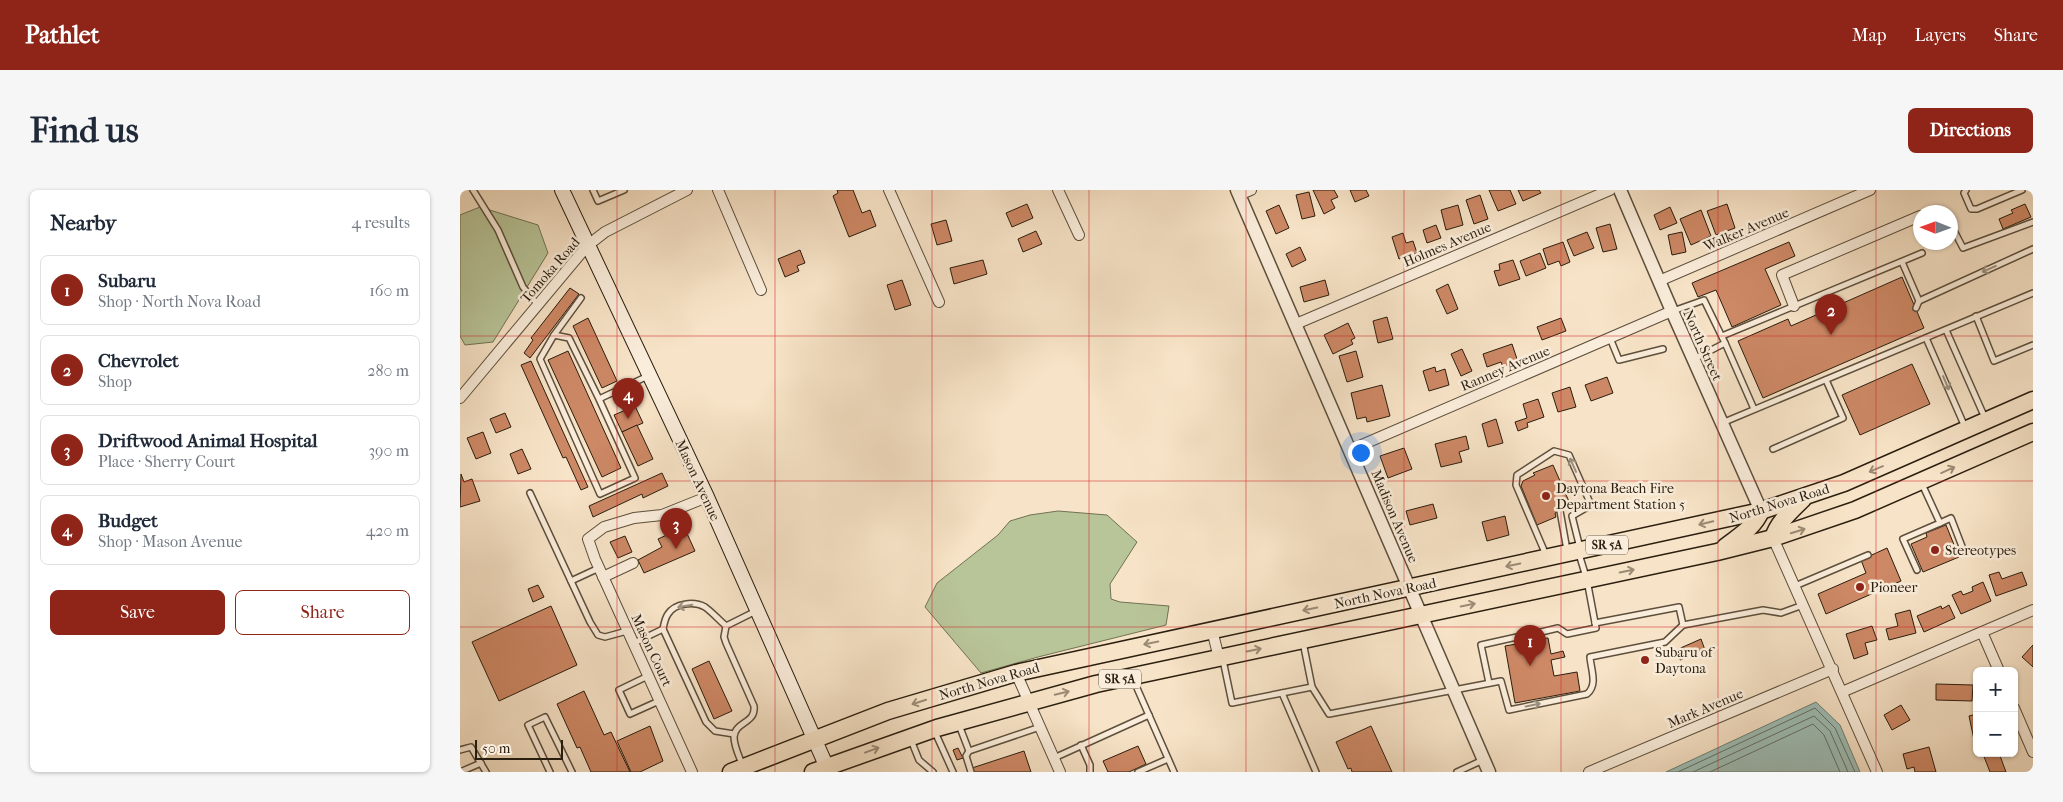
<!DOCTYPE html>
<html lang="en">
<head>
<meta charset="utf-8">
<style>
	:root { --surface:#fff; --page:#f6f6f7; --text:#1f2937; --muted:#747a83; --line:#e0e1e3; --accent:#8f2418 }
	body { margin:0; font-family:"IM FELL French Canon",serif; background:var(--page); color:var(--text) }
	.controls { position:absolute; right:15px; bottom:15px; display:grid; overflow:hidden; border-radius:8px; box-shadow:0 1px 4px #0004 }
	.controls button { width:45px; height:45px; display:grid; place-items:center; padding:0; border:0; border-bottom:1px solid var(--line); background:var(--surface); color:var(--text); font:25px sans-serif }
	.compass { position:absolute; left:1453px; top:15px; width:45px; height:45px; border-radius:50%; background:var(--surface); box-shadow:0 1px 4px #0004; rotate:271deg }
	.scale { position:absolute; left:15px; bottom:12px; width:88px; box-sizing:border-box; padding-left:5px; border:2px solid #2a1e0e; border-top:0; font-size:14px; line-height:18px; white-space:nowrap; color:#2a1e0e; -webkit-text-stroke:4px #faeddb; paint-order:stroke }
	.you { position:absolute; left:900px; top:262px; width:18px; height:18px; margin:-12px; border:4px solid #fff; border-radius:50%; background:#1a73e8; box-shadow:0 0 0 8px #1a73e833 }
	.badge { display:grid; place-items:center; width:32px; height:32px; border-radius:50%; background:var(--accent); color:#fff; font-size:16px; font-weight:700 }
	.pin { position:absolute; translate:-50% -41px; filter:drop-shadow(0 1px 2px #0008) }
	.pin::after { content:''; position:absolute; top:26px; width:18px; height:15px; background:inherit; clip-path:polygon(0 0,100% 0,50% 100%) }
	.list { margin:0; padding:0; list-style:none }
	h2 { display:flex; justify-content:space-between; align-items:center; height:65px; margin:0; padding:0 20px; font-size:21px }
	h2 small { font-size:16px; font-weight:400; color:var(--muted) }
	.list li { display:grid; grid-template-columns:32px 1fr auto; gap:15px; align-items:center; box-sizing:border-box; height:70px; margin:0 10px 10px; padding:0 10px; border:1px solid var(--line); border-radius:8px }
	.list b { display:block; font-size:19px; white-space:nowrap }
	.list p { margin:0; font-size:16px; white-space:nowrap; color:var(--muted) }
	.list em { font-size:16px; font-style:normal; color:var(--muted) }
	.actions { display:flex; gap:10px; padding:15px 20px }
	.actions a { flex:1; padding:11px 0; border:1px solid var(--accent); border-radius:8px; text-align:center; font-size:18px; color:var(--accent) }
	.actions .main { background:var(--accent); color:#fff }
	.map { position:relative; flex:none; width:1573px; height:582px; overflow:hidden; border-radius:8px }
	header { display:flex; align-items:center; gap:30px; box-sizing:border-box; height:70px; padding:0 25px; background:var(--accent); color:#fff }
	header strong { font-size:24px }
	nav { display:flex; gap:28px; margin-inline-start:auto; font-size:18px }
	.intro { display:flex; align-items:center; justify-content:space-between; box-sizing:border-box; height:120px; padding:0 30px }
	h1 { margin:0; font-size:35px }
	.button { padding:12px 22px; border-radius:8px; background:var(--accent); color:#fff; font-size:18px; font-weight:700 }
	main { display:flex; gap:30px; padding:0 30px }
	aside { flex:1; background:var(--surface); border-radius:8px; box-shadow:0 1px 4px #0004 }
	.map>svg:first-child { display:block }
	.green { fill:#b8c599; stroke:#717254 }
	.water { fill:#9dbeb7; stroke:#6f7e73 }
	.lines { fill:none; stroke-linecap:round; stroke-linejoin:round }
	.shore { stroke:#646e62; stroke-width:1 }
	.building { fill:#cd8865; stroke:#2a1e0e }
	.service-casing { stroke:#5d4f3c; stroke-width:8 }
	.minor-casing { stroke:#5d4f3c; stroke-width:12 }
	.tertiary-casing { stroke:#5d4f3c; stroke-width:15 }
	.secondary-casing { stroke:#2a1e0e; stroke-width:16 }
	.primary-casing { stroke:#2a1e0e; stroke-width:19 }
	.service { stroke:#faeddb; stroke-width:5 }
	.minor { stroke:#faeddb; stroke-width:10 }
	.tertiary { stroke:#faeddb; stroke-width:12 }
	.secondary { stroke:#faeddb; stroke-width:14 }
	.primary { stroke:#f7e3c7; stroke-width:16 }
	.oneway { stroke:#9c907f }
	.oneway2 { stroke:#9b8a74 }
	.grid { fill:none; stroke:#d62828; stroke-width:1; stroke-opacity:0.55 }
	.poi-dot { fill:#8f2418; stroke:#faeddb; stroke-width:2 }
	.labels { text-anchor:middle; stroke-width:5; stroke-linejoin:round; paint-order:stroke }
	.shield { fill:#faeddb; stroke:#685c4c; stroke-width:1 }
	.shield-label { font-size:12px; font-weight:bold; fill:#2a1e0e }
	.street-label { font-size:14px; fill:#2a1e0e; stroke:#faeddb }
	.poi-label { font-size:14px; fill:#2a1e0e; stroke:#faeddb; text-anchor:start }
</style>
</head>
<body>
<header>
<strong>Pathlet</strong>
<nav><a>Map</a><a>Layers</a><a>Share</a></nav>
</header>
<div class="intro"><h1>Find us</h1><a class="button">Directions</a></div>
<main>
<aside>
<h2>Nearby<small>4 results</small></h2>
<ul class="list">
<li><span class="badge">1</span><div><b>Subaru</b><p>Shop · North Nova Road</p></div><em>160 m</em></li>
<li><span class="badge">2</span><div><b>Chevrolet</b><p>Shop</p></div><em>280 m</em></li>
<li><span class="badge">3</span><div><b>Driftwood Animal Hospital</b><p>Place · Sherry Court</p></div><em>390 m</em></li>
<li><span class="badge">4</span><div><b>Budget</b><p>Shop · Mason Avenue</p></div><em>420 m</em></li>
</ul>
<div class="actions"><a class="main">Save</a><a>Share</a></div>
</aside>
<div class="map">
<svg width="1573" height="582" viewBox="0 0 1573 582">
	<rect width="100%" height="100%" fill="#f7e3c7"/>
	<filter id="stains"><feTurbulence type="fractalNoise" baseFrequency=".004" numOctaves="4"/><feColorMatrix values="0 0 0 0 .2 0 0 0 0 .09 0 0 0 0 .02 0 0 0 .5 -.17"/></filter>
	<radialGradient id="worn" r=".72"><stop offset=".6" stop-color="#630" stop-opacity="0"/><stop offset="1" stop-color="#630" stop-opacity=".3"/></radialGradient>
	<!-- green -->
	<g class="green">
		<path d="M20 17 78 35 88 63 33 152 5 155 0 146V25Z"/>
		<path d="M598 321 647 325 677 352 650 394 651 409 660 412 709 416 706 435 578 467 521 483 465 417 477 393 538 345 550 331 570 325Z"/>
	</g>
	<!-- water -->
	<path class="water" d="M1356 512 1380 535 1400 582H1206Z"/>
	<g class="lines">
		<!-- shore -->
		<g class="shore">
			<path d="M1218 582 1355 518 1375 538 1395 582"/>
			<path d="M1233 582 1354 526 1370 541 1388 582"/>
			<path d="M1250 582 1353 534 1364 545 1380 582"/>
		</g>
	</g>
	<!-- building -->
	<g class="building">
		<path d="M377 0H393L402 23 410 20 416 36 389 47 373 6 378 3Z"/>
		<path d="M853 0H874L878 7 871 10 875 18 864 24Z"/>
		<path d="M890 0H906L909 6 895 12Z"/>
		<path d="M1029 0H1050L1056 14 1038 21Z"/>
		<path d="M1058 0H1079L1081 3 1063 11Z"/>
		<path d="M849 2 855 26 842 29 836 5Z"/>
		<path d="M1020 5 1028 29 1014 34 1006 10Z"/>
		<path d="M567 14 573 28 552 37 546 23Z"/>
		<path d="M1267 14 1275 38 1256 45 1247 21Z"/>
		<path d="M1565 14 1571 27 1543 39 1539 29 1553 23 1551 20Z"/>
		<path d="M819 15 829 38 816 44 806 21Z"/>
		<path d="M998 15 1003 35 986 40 981 20Z"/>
		<path d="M1210 17 1217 33 1200 40 1194 25Z"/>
		<path d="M1241 20 1251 46 1231 55 1220 29Z"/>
		<path d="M486 30 492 51 477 55 471 34Z"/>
		<path d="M1150 34 1157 59 1143 62 1136 38Z"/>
		<path d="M976 35 981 48 967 53 963 40Z"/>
		<path d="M576 41 582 54 563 62 558 49Z"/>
		<path d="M1127 42 1134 58 1114 66 1107 50Z"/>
		<path d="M1222 42 1226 62 1212 65 1208 45Z"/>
		<path d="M943 43 946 53 953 51 957 63 939 69 932 47Z"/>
		<path d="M1103 52 1110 72 1101 76 1099 71 1088 75 1083 59Z"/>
		<path d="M1329 52 1335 66 1305 79 1321 115 1272 137 1256 100 1238 107 1232 93Z"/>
		<path d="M840 57 846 70 832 77 826 64Z"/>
		<path d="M340 60 345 73 337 76 339 81 325 87 318 69Z"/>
		<path d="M1080 63 1086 78 1066 86 1060 71Z"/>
		<path d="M523 70 527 84 494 94 490 78Z"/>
		<path d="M1053 70 1060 89 1039 96 1034 81 1040 80 1039 74Z"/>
		<path d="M1442 87 1464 138 1303 208 1278 151 1328 129 1331 136Z"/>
		<path d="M442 90 451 115 435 120 427 95Z"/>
		<path d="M865 90 869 105 844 112 840 97Z"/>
		<path d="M988 94 998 119 987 124 976 100Z"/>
		<path d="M110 98 119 104 70 168 64 163 73 150 71 148Z"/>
		<path d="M927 127 933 149 918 153 913 131Z"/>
		<path d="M128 128 157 191 142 198 113 136Z"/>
		<path d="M1101 128 1106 141 1082 150 1077 137Z"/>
		<path d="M888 133 895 148 891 150 893 154 873 164 864 145Z"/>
		<path d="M1052 154 1058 172 1043 177 1041 172 1027 177 1023 164Z"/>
		<path d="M1002 159 1012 181 1001 186 991 164Z"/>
		<path d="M108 161 161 278 142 287 88 170Z"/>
		<path d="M896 161 903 187 887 192 879 166Z"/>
		<path d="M71 171 128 297 121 300 106 267 103 268 61 175Z"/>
		<path d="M1452 174 1470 214 1400 245 1382 205Z"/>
		<path d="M975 177 976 182 985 179 989 195 969 201 963 181Z"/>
		<path d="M1147 187 1153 203 1131 211 1125 195Z"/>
		<path d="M922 195 930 226 907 232 906 227 897 229 891 203Z"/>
		<path d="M1110 197 1116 217 1098 222 1092 203Z"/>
		<path d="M1078 209 1084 227 1067 233 1068 237 1058 241 1055 232 1067 228 1063 214Z"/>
		<path d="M175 216 183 233 162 242 154 225Z"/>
		<path d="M45 223 51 237 36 243 30 229Z"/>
		<path d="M1036 229 1043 253 1028 257 1022 234Z"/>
		<path d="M177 235 193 269 178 276 162 242Z"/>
		<path d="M23 242 31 263 16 269 7 248Z"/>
		<path d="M1006 246 1009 259 999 262 1002 272 981 277 975 254Z"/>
		<path d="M944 258 952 279 928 288 920 266Z"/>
		<path d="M62 259 71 279 58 284 50 264Z"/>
		<path d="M1093 275 1111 316 1095 323 1096 327 1077 335 1061 296 1063 291 1075 285 1073 283Z"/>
		<path d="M202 283 208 296 183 308 182 304 133 327 129 316Z"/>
		<path d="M1 284 4 292 12 289 20 311 0 317Z"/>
		<path d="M973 314 977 328 950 335 946 321Z"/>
		<path d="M1045 326 1049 345 1027 351 1022 332Z"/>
		<path d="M1486 335 1499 367 1463 382 1451 354 1467 347 1466 343Z"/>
		<path d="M224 337 235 361 184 383 178 370 202 357 198 349Z"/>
		<path d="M165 346 172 362 158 368 150 352Z"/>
		<path d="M1427 358 1441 391 1366 424 1358 404 1406 383 1401 370Z"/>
		<path d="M1539 382 1542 389 1562 382 1567 395 1536 406 1529 385Z"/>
		<path d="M1523 392 1531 411 1501 424 1492 405 1501 401 1503 405 1513 401 1512 397Z"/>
		<path d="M78 395 84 407 73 412 68 399Z"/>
		<path d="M1489 415 1495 428 1464 442 1457 426 1481 416 1482 419Z"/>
		<path d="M91 416 117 475 39 511 12 452Z"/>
		<path d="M1450 420 1456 443 1429 450 1426 439 1438 436 1435 424Z"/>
		<path d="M1412 436 1417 450 1405 453 1408 464 1394 469 1386 444Z"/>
		<path d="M1076 437 1078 449 1088 448 1091 464 1103 461 1105 467 1091 470 1094 486 1117 482 1120 501 1055 513 1045 456 1067 452 1065 439Z"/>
		<path d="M1241 449 1245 460 1220 470 1216 460Z"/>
		<path d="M1573 455V477L1562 467Z"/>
		<path d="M249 471 272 521 254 529 232 479Z"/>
		<path d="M1476 494 1513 495 1512 511 1476 510Z"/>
		<path d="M124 501 144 545 151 542 170 582H131L120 557 117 558 97 514Z"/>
		<path d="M1441 515 1450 530 1432 540 1424 525Z"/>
		<path d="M1517 524V559H1516L1509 526Z"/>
		<path d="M190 536 203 571 180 582H171L157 551Z"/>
		<path d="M911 536 932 582H892L891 578 888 579 876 552Z"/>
		<path d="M678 556 686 574 669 582H648L643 571Z"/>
		<path d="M1469 557 1476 582H1455L1454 577 1447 579 1443 564Z"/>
		<path d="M498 558 503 568 497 570 493 560Z"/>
		<path d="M564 561 571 582H514L512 578Z"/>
		<path d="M1526 563H1539L1546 582H1530L1523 564Z"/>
	</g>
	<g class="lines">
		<defs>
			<g id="service">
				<path d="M13 0 38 40 63 97 78 115"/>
				<path d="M133 0 138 11 164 0"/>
				<path d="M1506 0 1504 3 1511 19H1517L1562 0"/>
				<path d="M1490 33 1503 58 1573 32"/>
				<path d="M1442 72 1459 111 1573 59"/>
				<path d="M1456 118 1459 111"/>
				<path d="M1213 121 1244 110 1265 153 1234 169"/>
				<path d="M1516 126 1534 171 1573 155"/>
				<path d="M1486 140 1525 228"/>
				<path d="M94 145 121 108"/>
				<path d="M1262 146 1462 63"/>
				<path d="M1150 148 1159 170 1203 159"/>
				<path d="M1466 148 1505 237"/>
				<path d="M1265 153 1294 219"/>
				<path d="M139 209 175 288 140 304 80 169 94 145 109 148 139 209 188 186"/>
				<path d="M1262 233 1573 103"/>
				<path d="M1313 259 1383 228 1366 190"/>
				<path d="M70 303 130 432 138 445 145 447 167 441"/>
				<path d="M1100 321 1107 360"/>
				<path d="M1480 333 1491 328 1503 359"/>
				<path d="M1086 365 1056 295 1057 285 1094 261 1109 265 1131 315 1112 326 1120 358"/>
				<path d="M1457 380 1443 349 1480 333 1462 294"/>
				<path d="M111 391 139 378"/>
				<path d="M1335 396 1408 365"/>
				<path d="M1135 433 1219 417 1223 435 1303 420 1321 423 1343 415"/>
				<path d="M266 436C259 430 252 422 245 417 234 411 215 413 208 424 205 428 204 434 203 439L246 532 255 541 274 544"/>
				<path d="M1077 443 1098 438 1107 444 1136 438 1127 390 1119 364"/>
				<path d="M174 453 203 439"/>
				<path d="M763 470 772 513 852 497 843 452"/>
				<path d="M188 486 159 500 170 524 199 511"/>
				<path d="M673 489 714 582"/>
				<path d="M1029 493 1021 455 1066 445"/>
				<path d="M852 497 869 524 1041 491 1049 520 1127 504C1138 495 1131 480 1130 467L1205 452 1223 435"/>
				<path d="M822 503 856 582"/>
				<path d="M499 535 509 561"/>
				<path d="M475 542 493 582"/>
				<path d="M451 550 459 570 473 582"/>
				<path d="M621 555 630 575V582"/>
				<path d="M0 560 11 557 26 582"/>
				<path d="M594 568 689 525"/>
				<path d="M282 574C279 566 274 556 274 547 275 531 296 534 294 516L266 453 264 447 266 436 296 421"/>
				<path d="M0 582 21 573"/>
				<path d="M90 582 68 535 85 527 112 582"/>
				<path d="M511 582 506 566 509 561 580 537"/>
				<path d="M678 582 708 569"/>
				<path d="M997 582 1023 570"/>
			</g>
			<g id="minor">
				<path d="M258 0 301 100"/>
				<path d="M429 0 479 112"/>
				<path d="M598 0 619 45"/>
				<path d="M779 5 791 0"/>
				<path d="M1199 91 1410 0"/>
				<path d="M1334 116 1322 85 1460 26"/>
				<path d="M836 134 1150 0"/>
				<path d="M0 208 127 56 145 42 227 0"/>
				<path d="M890 260 1212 121"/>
				<path d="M1313 348 1417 582"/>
				<path d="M143 387 173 373"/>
				<path d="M752 440 759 468"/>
				<path d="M1522 442 1539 481"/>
				<path d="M556 483 600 582"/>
				<path d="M1382 502 1573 420"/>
				<path d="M1554 518 1573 562"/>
				<path d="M232 582 135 369 128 349 144 337 174 328 202 325 247 307"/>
				<path d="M1129 582 1373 479"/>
			</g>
			<g id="tertiary">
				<path d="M777 0 1029 582"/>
				<path d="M1160 0 1212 121 1301 321"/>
			</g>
			<path id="secondary" d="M102 0 247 307 369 582"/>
			<g id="primary">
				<path d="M1313 348C1318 332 1331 321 1343 309"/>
				<path d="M1265 357C1279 346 1294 338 1301 321"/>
				<path d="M271 582 428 521 556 483 1301 321 1384 293 1573 210"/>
				<path d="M353 582 477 538 636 494 1257 362 1313 348 1395 320 1573 242"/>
			</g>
		</defs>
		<!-- service casing -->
		<use href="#service" class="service-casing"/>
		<!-- minor casing -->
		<use href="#minor" class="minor-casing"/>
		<!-- tertiary casing -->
		<use href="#tertiary" class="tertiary-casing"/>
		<!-- secondary casing -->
		<use href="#secondary" class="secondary-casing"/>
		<!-- primary casing -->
		<use href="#primary" class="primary-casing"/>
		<!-- service -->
		<use href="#service" class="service"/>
		<!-- minor -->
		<use href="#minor" class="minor"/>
		<!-- tertiary -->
		<use href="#tertiary" class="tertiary"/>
		<!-- secondary -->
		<use href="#secondary" class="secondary"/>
		<!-- primary -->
		<use href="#primary" class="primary"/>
	</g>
	<!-- one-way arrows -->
	<defs><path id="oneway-shaft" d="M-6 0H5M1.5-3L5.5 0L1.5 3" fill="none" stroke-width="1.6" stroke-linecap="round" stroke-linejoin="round" transform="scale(1.25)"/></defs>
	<g class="oneway">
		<use href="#oneway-shaft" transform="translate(1529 79) rotate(156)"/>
		<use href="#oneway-shaft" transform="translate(1486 193) rotate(67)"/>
		<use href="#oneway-shaft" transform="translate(1113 275) rotate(-114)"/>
		<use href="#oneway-shaft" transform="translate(225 416) rotate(170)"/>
		<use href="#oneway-shaft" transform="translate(1073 515) rotate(-12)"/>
	</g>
	<g class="oneway2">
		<use href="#oneway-shaft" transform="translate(1416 279) rotate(157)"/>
		<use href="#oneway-shaft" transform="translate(1488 280) rotate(-24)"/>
		<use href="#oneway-shaft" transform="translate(1246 333) rotate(167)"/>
		<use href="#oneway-shaft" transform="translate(1338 341) rotate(-17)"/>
		<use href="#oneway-shaft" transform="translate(1053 375) rotate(168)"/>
		<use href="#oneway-shaft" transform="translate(1167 381) rotate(-12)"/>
		<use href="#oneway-shaft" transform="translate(1008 415) rotate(-12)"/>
		<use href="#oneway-shaft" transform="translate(850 419) rotate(168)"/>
		<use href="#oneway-shaft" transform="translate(691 453) rotate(168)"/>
		<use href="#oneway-shaft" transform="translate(794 460) rotate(-12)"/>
		<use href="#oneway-shaft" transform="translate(602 503) rotate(-14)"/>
		<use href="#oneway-shaft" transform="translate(459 512) rotate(162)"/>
		<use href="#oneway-shaft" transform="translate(412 560) rotate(-20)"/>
	</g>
	<!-- grid -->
	<path class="grid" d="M157 0V582M315 0V582M472 0V582M629 0V582M786 0V582M944 0V582M1101 0V582M1258 0V582M1416 0V582M0 146H1573M0 291H1573M0 437H1573"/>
	<!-- markers -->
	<g class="poi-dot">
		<circle cx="1086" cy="306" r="5"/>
		<circle cx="1475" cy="360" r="5"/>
		<circle cx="1400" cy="397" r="5"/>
		<circle cx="1185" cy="470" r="5"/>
	</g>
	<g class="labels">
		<!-- shield labels -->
		<g class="shield">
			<rect x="1126" y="345.5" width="42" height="19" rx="4"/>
			<rect x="639" y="479.5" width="42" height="19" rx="4"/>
		</g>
		<g class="shield-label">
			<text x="1147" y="359">SR 5A</text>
			<text x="660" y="493">SR 5A</text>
		</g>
		<!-- street labels -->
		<g class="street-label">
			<text transform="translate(1286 39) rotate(-23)" y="5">Walker Avenue</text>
			<text transform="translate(987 54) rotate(-23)" y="5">Holmes Avenue</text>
			<text transform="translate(90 80) rotate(-49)" y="5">Tomoka Road</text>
			<text transform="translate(1243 155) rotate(66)" y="5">North Street</text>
			<text transform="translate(1045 178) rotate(-23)" y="5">Ranney Avenue</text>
			<text transform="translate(238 290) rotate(65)" y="5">Mason Avenue</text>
			<text transform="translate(1319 313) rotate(-17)" y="5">North Nova Road</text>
			<text transform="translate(935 326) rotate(67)" y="5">Madison Avenue</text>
			<text transform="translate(925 403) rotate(-12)" y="5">North Nova Road</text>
			<text transform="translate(192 460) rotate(65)" y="5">Mason Court</text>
			<text transform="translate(529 491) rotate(-16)" y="5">North Nova Road</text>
			<text transform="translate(1245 518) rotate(-23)" y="5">Mark Avenue</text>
		</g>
		<!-- poi labels -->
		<g class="poi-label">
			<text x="1096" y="303">Daytona Beach Fire<tspan x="1096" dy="16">Department Station 5</tspan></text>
			<text x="1485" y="365">Stereotypes</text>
			<text x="1410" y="402">Pioneer</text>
			<text x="1195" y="467">Subaru of<tspan x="1195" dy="16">Daytona</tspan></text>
		</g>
	</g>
	<rect width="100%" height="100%" filter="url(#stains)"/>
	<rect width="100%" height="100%" fill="url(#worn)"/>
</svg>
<div class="controls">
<button>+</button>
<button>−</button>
</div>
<svg class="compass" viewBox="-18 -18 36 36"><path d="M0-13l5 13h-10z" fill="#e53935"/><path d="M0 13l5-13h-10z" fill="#747a83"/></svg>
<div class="scale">50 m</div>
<div class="you"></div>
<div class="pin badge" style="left:1070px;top:476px">1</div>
<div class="pin badge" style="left:1371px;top:145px">2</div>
<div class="pin badge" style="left:216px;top:359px">3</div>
<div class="pin badge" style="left:168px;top:229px">4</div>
</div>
</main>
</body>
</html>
